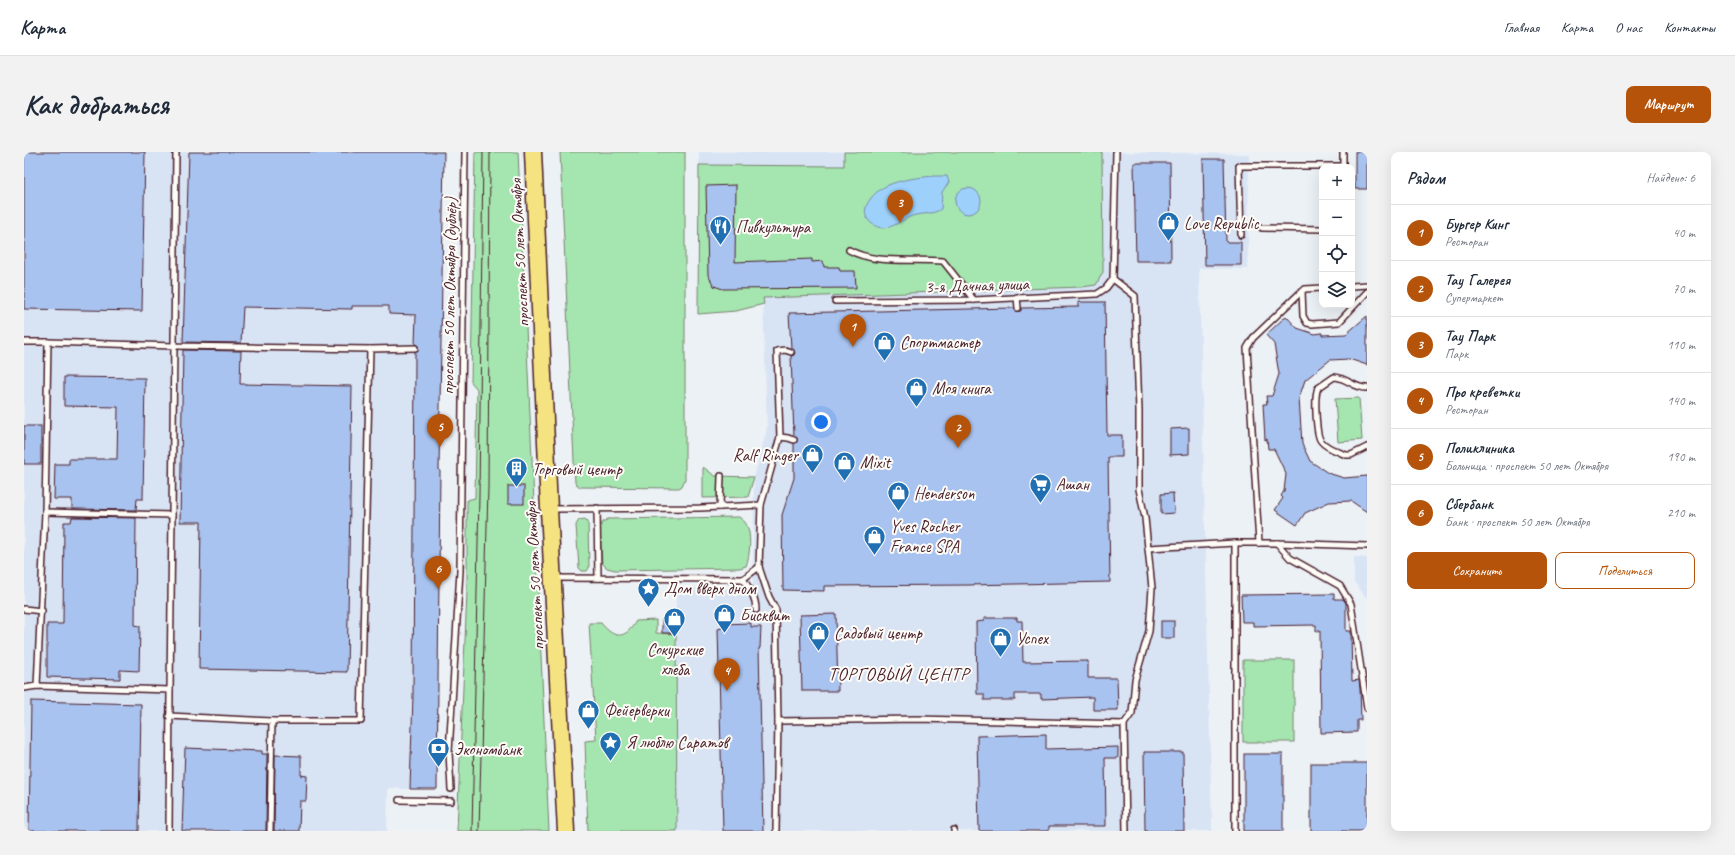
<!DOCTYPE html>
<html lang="ru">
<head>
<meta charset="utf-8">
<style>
	:root { --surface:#fff; --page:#f2f2f3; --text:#1f2937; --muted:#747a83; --line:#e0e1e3; --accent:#b45309 }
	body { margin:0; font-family:Caveat,sans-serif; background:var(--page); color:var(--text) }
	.controls { position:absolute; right:12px; top:12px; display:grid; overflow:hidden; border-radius:8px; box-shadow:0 4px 16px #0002 }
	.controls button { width:36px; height:36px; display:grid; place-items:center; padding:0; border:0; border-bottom:1px solid var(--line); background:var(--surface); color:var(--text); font:20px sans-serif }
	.you { position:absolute; left:797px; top:270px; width:14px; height:14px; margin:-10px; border:3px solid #fff; border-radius:50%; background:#1a73e8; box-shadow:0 0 0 6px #1a73e833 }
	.badge { display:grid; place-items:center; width:26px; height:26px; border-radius:50%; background:var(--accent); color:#fff; font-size:13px; font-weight:700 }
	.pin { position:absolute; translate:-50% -33px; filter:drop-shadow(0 1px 2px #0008) }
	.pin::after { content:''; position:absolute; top:21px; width:14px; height:12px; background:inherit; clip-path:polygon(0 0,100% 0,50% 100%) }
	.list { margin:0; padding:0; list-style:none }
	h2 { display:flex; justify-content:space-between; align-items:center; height:52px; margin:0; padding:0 16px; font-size:17px }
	h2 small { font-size:13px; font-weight:400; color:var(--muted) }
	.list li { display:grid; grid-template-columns:26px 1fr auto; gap:12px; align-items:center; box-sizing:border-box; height:56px; padding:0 16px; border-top:1px solid var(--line) }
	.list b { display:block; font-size:15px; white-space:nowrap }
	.list p { margin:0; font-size:13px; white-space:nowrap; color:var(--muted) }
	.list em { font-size:13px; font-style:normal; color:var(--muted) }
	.actions { display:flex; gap:8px; padding:12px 16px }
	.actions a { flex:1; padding:9px 0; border:1px solid var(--accent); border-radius:8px; text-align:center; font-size:14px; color:var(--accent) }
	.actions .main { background:var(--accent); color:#fff }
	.icon { flex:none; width:22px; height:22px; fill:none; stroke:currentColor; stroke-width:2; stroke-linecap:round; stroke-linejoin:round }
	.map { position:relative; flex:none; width:1343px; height:679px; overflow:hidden; border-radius:8px }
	header { display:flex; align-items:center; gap:24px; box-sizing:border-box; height:56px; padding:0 20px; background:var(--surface); border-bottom:1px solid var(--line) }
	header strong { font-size:19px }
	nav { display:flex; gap:22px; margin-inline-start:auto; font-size:14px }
	.intro { display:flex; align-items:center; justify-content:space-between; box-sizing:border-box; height:96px; padding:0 24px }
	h1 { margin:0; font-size:28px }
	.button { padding:10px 18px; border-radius:8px; background:var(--accent); color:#fff; font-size:14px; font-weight:700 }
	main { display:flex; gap:24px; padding:0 24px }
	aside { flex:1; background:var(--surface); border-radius:8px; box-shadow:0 4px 16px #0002 }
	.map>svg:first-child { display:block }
	.built { fill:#d8e3f4 }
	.green { fill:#a5e6b0; stroke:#78826e }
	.water { fill:#9dd1fb; stroke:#7c8aa8 }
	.building { fill:#a9c3f0; stroke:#4a1f2b }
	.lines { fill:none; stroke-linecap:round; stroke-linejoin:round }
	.lane-casing { stroke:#4a1f2b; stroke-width:8 }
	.primary-casing { stroke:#4a1f2b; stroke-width:19 }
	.lane { stroke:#fdfcf7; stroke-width:5 }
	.primary { stroke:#f5e382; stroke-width:16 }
	.tram { stroke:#4a1f2b; stroke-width:1 }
	.labels { text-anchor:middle; stroke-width:4; stroke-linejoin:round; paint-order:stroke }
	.poi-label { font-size:17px; fill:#4a1f2b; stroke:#fdfcf7; text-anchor:start }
	.street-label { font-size:17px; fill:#4a1f2b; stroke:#fdfcf7 }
	.neighbourhood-label { font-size:18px; letter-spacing:1px; fill:#4a1f2b; stroke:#fdfcf7 }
</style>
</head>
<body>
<header>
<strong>Карта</strong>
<nav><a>Главная</a><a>Карта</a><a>О нас</a><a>Контакты</a></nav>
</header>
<div class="intro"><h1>Как добраться</h1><a class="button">Маршрут</a></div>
<main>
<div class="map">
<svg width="1343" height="679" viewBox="0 0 1343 679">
	<rect width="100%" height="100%" fill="#ecf1f6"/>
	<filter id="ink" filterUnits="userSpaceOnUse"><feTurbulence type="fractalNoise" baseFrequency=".025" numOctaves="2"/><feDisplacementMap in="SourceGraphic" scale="8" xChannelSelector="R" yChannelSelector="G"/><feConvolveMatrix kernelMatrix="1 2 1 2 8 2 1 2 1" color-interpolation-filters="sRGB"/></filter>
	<g filter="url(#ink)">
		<!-- built -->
		<g class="built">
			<path d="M0 0H420L416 206 391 205 390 299 415 300 416 318H391L389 529H415L414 543H388L386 637 364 636 363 679H0Z"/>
			<path d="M675 0H820V14L675 13Z"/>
			<path d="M1078 0 1225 2 1224 117 1175 116 1188 679H653L652 436H729L730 325 742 281 743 274 739 146 1058 135 1072 133 1079 120Z"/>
			<path d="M1330 405 1343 406V446L1330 430Z"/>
		</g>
		<!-- green -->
		<g class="green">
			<path d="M451 0H494L525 679H433L443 440V348L451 346 453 237 447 230Z"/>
			<path d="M536 0H661V327L658 334 655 336 556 335 551 331Z"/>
			<path d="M820 0H1078L1079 120 1072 133 1058 135 739 146 740 152 712 159 674 162 675 13 820 14Z"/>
			<path d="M1335 246 1338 288 1314 290 1311 247Z"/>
			<path d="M679 315 691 324 730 325 724 345 679 346Z"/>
			<path d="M715 365C717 367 721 369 722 372 728 381 726 404 722 414L716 416 591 418 583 416 578 411 576 375 579 370 584 367Z"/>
			<path d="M561 367 564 370 565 416 563 419H558L555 416 552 373 555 368Z"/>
			<path d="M632 468V481L652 482 653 679H564L561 589 572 588 565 471H577C590 487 601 488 612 469Z"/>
			<rect x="1219" y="508" width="51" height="82"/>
		</g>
		<!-- water -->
		<g class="water">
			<path d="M909 24H923L925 30 918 40 917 57C909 63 897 61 888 64 880 67 868 76 860 76 855 76 850 74 846 70 833 57 850 40 862 34 877 27 893 26 909 24Z"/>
			<circle cx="944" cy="49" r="13"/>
		</g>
		<!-- building -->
		<g class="building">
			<path d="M0 0H121L118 159 0 157Z"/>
			<path d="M165 0H420L415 318H416L413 637H386L389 543 391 200 395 196 391 192 392 163 365 162V154H328V157L219 155 217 191 159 190Z"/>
			<rect x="1331" y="0" width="12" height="37"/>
			<path d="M1179 7H1200L1202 90H1217V113H1181Z"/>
			<path d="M1110 11H1146L1147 109H1112Z"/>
			<path d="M712 33 711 110 788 107V110L799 109 800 115H815L816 119H831L832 136 699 137 690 134 684 123 682 34Z"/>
			<path d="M1054 150H1081L1083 283H1098V305H1084L1086 430 943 433 800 434V439L759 438 758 363 770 326V292L774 288 770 284 767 204 770 203 771 200 767 196 765 161 990 156 994 160 998 156 1054 155Z"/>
			<path d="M1262 164 1273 176 1291 182 1298 181V183L1322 182 1343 164V213L1325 207 1306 208 1281 228 1275 246 1278 292 1286 309 1304 321 1320 326 1343 324V360L1327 349 1305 350 1281 361 1273 373 1251 358 1259 346 1257 344 1260 339 1262 322 1250 297H1244L1243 287 1241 288 1239 252H1243L1242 244H1248L1255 222 1250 192 1242 183Z"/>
			<path d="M159 198 217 199 216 232 328 234 323 520 175 517 177 370H156Z"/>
			<path d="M40 225 121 226 119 347H113L112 358 48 357V347H30L31 312H45V307H93L94 255 40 254Z"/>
			<rect x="0" y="274" width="17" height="38"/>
			<path d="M1165 276V302L1146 303V277Z"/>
			<rect x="484" y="334" width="16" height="18"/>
			<path d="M1149 341 1150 361 1137 362V342Z"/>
			<path d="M48 365 112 366 111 473 116 474 115 519 96 518V527L23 525V472H39L40 370H47Z"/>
			<path d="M1310 442V447H1319L1322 451V479H1327L1328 529 1335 528 1336 536 1337 568H1333V580L1297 581 1296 479H1292V473L1229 474V470H1218L1217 443Z"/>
			<path d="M812 462 814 539H778L776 463Z"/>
			<path d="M960 466H993V469H998L999 510 1064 509V526H1093L1094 558H1069V545L1017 547V542H991V548H960V542H953L952 470 960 469Z"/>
			<path d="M638 468H650L651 481H638Z"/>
			<rect x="1137" y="469" width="13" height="17"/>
			<path d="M727 471V475H737L736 496H735L739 679H699L694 477 698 476V472Z"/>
			<path d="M7 549 117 552 115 679H5Z"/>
			<path d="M1022 582V597L1094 595V606H1081L1082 674H1025V679H955L953 584Z"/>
			<path d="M161 596 238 599V602H243L242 679H158Z"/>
			<path d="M1120 600H1159L1160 679H1121Z"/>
			<rect x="1220" y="602" width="39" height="77"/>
			<path d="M251 603 277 604V623L283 624 282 649H276L275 679H250Z"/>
			<rect x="1287" y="611" width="56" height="68"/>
		</g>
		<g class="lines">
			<defs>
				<g id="lane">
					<path d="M1319 0V15"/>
					<path d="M1238 76 1298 77"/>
					<path d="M1217 83 1215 14H1319"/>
					<path d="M825 98C852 113 888 106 919 109L950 148"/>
					<path d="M1089 127 1092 0"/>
					<path d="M1328 134 1343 133"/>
					<path d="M1278 139 1279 164 1283 171 1288 172 1315 170 1343 140"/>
					<path d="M993 145 994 156"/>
					<path d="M811 149 950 148 1073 142 1082 136 1089 127"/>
					<path d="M0 190H24L21 360 13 534"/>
					<path d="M24 190 150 194 148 363"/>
					<path d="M346 197 391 196"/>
					<path d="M1343 236C1331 237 1322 225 1310 225L1294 236C1290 243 1292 284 1297 289 1302 296 1315 300 1322 303H1327L1343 295"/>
					<path d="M756 285 764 286 770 288"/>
					<path d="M696 355 697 324"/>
					<path d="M573 356 574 426"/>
					<path d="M528 357 676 356 737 353"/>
					<path d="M21 360 148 363 146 538"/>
					<path d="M1235 391 1223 196 1229 186 1278 139 1281 137 1298 136"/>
					<path d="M1253 391 1343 394"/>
					<path d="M1124 396 1211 391H1253L1266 406 1316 434 1327 452 1343 556"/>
					<path d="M530 426 719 427 735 415"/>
					<path d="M719 427C726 437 732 445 732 458"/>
					<path d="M0 457 18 459"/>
					<path d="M0 536 13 534 146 538 145 679"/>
					<path d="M145 564 248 569H337L346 197 150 194 152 0"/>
					<path d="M754 569 752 458 745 445 735 415 737 353 756 285 753 199 761 198 767 200"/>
					<path d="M1100 572 1102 679"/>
					<path d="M427 637 425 600 436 419 441 0"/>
					<path d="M375 648 427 649"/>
					<path d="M930 678V679"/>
					<path d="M246 679 248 569"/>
					<path d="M752 679 754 569 894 567 1100 572 1108 561 1111 528 1125 479 1128 436 1121 366 1115 337V259L1111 144 1089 127"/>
					<path d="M1211 679V391"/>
				</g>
				<path id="primary" d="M509 0 525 357 542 679"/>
			</defs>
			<!-- lane casing -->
			<use href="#lane" class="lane-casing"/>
			<!-- primary casing -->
			<use href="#primary" class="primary-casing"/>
			<!-- lane -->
			<use href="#lane" class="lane"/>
			<!-- primary -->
			<use href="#primary" class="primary"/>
			<!-- tram -->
			<g class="tram">
				<path d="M448 679 455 344 459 0"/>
				<path d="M455 679 464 336 466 0"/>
			</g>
		</g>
	</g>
	<!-- icons -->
	<defs>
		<symbol id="shop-pin" viewBox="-11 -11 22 30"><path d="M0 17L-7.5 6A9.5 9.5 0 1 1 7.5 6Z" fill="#1f6fb2" stroke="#fdfcf7"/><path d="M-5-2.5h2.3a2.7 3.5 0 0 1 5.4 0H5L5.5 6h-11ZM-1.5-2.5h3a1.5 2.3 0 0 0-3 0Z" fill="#fff"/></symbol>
		<symbol id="restaurant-pin" viewBox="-11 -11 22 30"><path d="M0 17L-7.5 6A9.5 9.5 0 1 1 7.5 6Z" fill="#1f6fb2" stroke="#fdfcf7"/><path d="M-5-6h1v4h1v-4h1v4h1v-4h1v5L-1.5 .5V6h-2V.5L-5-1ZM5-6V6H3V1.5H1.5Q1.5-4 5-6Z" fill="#fff"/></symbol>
		<symbol id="building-pin" viewBox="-11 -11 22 30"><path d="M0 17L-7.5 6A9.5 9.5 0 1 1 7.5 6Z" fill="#1f6fb2" stroke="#fdfcf7"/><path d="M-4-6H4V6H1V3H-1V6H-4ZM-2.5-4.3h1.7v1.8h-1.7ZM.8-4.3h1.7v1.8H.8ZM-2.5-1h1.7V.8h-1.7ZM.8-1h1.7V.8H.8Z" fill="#fff"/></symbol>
		<symbol id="supermarket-pin" viewBox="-11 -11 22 30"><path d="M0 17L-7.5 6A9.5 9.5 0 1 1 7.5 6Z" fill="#1f6fb2" stroke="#fdfcf7"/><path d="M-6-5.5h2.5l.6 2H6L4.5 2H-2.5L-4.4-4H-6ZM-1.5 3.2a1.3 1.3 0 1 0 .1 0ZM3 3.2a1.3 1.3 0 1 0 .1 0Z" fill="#fff"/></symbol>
		<symbol id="sight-pin" viewBox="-11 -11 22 30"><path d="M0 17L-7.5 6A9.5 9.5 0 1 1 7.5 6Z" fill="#1f6fb2" stroke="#fdfcf7"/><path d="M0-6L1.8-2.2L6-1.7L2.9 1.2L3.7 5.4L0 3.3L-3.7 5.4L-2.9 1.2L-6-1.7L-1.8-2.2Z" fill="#fff"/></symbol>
		<symbol id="bank-pin" viewBox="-11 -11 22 30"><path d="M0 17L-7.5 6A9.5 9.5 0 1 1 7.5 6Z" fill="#1f6fb2" stroke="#fdfcf7"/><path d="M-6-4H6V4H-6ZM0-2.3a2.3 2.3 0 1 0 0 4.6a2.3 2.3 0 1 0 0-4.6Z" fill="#fff"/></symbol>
	</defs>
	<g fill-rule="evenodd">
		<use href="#shop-pin" x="1132" y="58" width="25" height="34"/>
		<use href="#restaurant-pin" x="684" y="62" width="25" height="34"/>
		<use href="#shop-pin" x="848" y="178" width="25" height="34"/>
		<use href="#shop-pin" x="880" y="224" width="25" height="34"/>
		<use href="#shop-pin" x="776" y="290" width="25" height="34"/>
		<use href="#shop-pin" x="808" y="298" width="25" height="34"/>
		<use href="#building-pin" x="480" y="304" width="25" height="34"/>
		<use href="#supermarket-pin" x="1004" y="320" width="25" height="34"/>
		<use href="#shop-pin" x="862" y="328" width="25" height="34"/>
		<use href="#shop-pin" x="838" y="372" width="25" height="34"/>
		<use href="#sight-pin" x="612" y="424" width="25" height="34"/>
		<use href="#shop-pin" x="688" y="450" width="25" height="34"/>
		<use href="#shop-pin" x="638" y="454" width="25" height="34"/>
		<use href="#shop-pin" x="782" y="468" width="25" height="34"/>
		<use href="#shop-pin" x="964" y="474" width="25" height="34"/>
		<use href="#shop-pin" x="552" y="546" width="25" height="34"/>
		<use href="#sight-pin" x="574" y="578" width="25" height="34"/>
		<use href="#bank-pin" x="402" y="584" width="25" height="34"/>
	</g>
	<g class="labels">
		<!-- poi labels -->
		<g class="poi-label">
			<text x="1160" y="77">Love Republic</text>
			<text x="712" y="81">Пивкультура</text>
			<text x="876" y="196">Спортмастер</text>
			<text x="908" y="242">Моя книга</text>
			<text x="774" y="309" text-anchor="end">Ralf Ringer</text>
			<text x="836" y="316">Mixit</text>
			<text x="508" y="323">Торговый центр</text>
			<text x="1032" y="338">Ашан</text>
			<text x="890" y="347">Henderson</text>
			<text x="866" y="380">Yves Rocher<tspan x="866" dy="20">France SPA</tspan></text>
			<text x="640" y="442">Дом вверх дном</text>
			<text x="716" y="469">Бисквит</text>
			<text x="810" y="487">Садовый центр</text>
			<text x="992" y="492">Успех</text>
			<text x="651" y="503" text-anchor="middle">Сокурские<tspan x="651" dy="20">хлеба</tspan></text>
			<text x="580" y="564">Фейерверки</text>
			<text x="602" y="596">Я люблю Саратов</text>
			<text x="430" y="603">Экономбанк</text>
		</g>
		<!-- street labels -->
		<g class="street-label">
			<text transform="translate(495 101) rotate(-93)" y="6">проспект 50 лет Октября</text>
			<text transform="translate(953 133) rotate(-2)" y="6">3-я Дачная улица</text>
			<text transform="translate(425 144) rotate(-89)" y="6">проспект 50 лет Октября (дублёр)</text>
			<text transform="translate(510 424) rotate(-93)" y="6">проспект 50 лет Октября</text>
		</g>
		<!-- neighbourhood labels -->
		<g class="neighbourhood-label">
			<text x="875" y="528">ТОРГОВЫЙ ЦЕНТР</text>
		</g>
	</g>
</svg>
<div class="controls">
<button>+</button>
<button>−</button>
<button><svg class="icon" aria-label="locate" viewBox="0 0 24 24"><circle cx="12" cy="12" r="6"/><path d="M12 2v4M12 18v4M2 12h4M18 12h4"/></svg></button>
<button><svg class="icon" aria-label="layers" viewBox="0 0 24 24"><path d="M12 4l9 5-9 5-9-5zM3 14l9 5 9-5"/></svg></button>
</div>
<div class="you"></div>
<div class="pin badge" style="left:829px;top:195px">1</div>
<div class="pin badge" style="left:934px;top:296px">2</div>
<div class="pin badge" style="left:876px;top:71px">3</div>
<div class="pin badge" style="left:703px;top:539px">4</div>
<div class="pin badge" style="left:416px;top:295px">5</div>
<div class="pin badge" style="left:414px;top:437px">6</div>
</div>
<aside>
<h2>Рядом<small>Найдено: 6</small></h2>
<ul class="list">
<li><span class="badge">1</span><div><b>Бургер Кинг</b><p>Ресторан</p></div><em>40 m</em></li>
<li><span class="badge">2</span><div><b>Тау Галерея</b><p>Супермаркет</p></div><em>70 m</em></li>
<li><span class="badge">3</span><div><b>Тау Парк</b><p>Парк</p></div><em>110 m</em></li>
<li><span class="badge">4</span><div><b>Про креветки</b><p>Ресторан</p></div><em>140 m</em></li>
<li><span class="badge">5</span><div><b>Поликлиника</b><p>Больница · проспект 50 лет Октября</p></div><em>190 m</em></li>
<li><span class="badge">6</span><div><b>Сбербанк</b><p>Банк · проспект 50 лет Октября</p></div><em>210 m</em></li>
</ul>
<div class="actions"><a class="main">Сохранить</a><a>Поделиться</a></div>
</aside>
</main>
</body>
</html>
